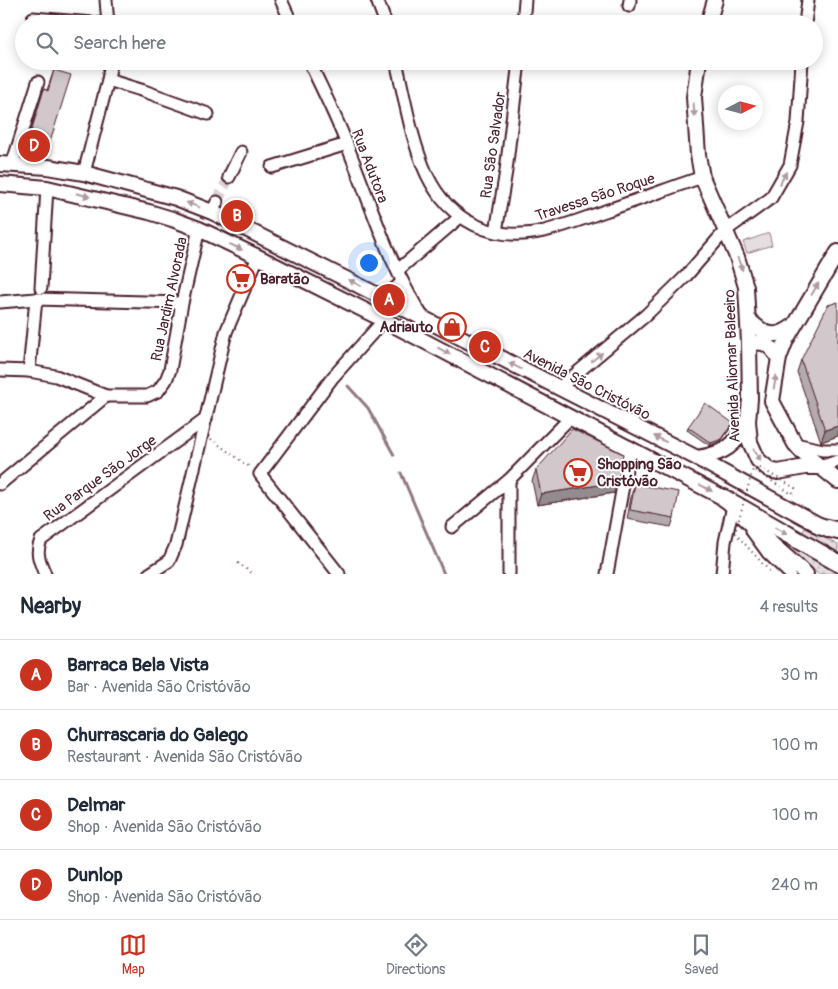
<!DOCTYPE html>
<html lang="en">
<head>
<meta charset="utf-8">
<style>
	:root { --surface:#fff; --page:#f2f2f3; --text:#1f2937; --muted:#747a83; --line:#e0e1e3; --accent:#c8321e }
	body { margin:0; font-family:Pangolin,sans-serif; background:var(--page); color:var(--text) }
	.compass { position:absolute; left:718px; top:85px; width:45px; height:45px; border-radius:50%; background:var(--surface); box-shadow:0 2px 12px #0003; rotate:84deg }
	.you { position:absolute; left:368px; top:262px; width:18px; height:18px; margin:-12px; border:4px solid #fff; border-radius:50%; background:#1a73e8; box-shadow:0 0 0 8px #1a73e833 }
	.badge { display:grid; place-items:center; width:32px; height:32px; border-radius:50%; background:var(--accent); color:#fff; font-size:16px; font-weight:700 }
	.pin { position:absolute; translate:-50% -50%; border:2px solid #fff; box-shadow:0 1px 5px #0006 }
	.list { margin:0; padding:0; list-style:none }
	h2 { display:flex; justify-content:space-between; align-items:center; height:65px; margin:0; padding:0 20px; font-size:21px }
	h2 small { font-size:16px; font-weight:400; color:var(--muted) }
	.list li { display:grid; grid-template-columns:32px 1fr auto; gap:15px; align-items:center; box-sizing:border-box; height:70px; padding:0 20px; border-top:1px solid var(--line) }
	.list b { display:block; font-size:19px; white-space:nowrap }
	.list p { margin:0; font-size:16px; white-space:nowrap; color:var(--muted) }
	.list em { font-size:16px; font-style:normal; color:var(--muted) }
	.icon { flex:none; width:28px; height:28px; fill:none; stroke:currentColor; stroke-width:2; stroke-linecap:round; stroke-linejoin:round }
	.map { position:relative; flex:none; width:838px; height:574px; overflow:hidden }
	.search { position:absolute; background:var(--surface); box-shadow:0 2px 12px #0003; left:15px; right:15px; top:15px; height:55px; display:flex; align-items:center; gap:12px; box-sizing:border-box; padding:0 18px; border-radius:28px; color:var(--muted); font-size:19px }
	.sheet { height:345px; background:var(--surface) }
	nav { display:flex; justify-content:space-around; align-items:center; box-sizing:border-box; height:70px; border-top:1px solid var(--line); background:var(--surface); font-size:14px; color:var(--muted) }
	nav a { display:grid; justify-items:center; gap:2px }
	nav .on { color:var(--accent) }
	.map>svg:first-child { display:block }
	.grass { fill:url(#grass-dots); stroke:#987e86 }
	.garden { fill:#e5dee0; stroke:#987e86 }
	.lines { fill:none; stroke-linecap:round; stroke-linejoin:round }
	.stream { stroke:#91787e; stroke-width:3 }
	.minor-tunnel { stroke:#dbd2d5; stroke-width:11; stroke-dasharray:11 5.5; stroke-linecap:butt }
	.minor-casing { stroke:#4a1f2b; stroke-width:15 }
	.major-casing { stroke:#4a1f2b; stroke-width:18 }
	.highway-casing { stroke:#4a1f2b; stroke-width:20 }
	.path { stroke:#4a1f2b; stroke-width:2; stroke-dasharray:1 4; stroke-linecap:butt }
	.minor { stroke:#fff; stroke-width:11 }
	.major { stroke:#fff; stroke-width:14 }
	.highway { stroke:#fff; stroke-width:16 }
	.path-bridge { stroke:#4a1f2b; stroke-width:2; stroke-dasharray:1 4; stroke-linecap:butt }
	.wall { fill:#b5abaf; stroke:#4a1f2b }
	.shaded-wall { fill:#938b8e; stroke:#4a1f2b }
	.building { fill:#d2c7cb; stroke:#4a1f2b }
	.oneway { fill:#ae9aa0 }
	.labels { text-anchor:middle; stroke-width:4; stroke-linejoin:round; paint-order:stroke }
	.street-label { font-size:15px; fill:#4a1f2b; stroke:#fff }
	.poi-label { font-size:15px; font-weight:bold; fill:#4a1f2b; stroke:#fff; text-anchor:start }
</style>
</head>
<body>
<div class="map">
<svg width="838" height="574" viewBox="0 0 838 574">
	<defs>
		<pattern id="grass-dots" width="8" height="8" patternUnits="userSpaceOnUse" patternTransform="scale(1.25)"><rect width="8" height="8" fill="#e5dee0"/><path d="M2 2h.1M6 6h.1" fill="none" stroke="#c6bec0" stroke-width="1.8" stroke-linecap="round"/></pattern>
	</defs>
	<rect width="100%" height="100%" fill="#fff"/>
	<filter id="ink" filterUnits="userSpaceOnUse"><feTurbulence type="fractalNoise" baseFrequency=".02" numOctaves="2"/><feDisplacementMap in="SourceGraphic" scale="10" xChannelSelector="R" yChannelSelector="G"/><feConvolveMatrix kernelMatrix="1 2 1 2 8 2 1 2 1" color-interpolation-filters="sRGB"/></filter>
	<g filter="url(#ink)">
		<!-- grass -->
		<g class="grass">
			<path d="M805 528 838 545V553L802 533Z"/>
			<path d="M786 543 838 572V574H818L785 545Z"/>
		</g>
		<!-- garden -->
		<path class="garden" d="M769 233 772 245 747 253 743 242Z"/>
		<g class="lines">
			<!-- stream -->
			<g class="stream">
				<path d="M348 386 368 408 394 455"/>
				<path d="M401 473 444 574"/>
			</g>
			<!-- minor-tunnel -->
			<path class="minor-tunnel" d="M217 202 229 177"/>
			<defs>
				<g id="minor">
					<path d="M106 0 108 24"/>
					<path d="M281 0 292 24"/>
					<path d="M377 0 386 24"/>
					<path d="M629 6 630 0"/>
					<path d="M33 18 105 24"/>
					<path d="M523 24 525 0"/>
					<path d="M805 24 808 0"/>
					<path d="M309 61C322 89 336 116 347 145 371 204 389 266 424 319"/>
					<path d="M396 61C405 99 411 140 427 175 449 221 493 243 544 231 564 226 585 218 605 211 638 200 670 188 702 177"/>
					<path d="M108 80 144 91 208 114"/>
					<path d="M12 165 38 82"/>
					<path d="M272 167 347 144"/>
					<path d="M84 173 108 80 111 61"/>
					<path d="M229 177 241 152"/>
					<path d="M212 212 217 202"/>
					<path d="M496 232 506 171 519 61"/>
					<path d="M398 270 460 217"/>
					<path d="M41 288 47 188"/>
					<path d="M380 297 390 293 402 282"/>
					<path d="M0 302 36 299 182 303"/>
					<path d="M0 370 29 371 56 376 106 396"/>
					<path d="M29 371 36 299"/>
					<path d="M559 388 646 315 686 276 725 231 771 198 790 165 798 122 802 61"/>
					<path d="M795 444 823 450H838"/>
					<path d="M820 467 838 461"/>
					<path d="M509 480V574"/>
					<path d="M0 484 106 396H147L158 391 166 380 170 370 182 303 199 229"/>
					<path d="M452 527 509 480 570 418"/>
					<path d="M752 531 768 553 790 574"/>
					<path d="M45 574C40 562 35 553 41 540L206 419"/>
					<path d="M149 574 169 561 176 545 226 332 258 257"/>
					<path d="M339 574 260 474 333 377 384 320"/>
					<path d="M607 574 630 447"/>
					<path d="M722 574 725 542 733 506"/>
				</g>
				<g id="major">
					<path d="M708 24 715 0"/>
					<path d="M699 61 694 97 698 155 702 177 737 257 746 287 749 343 750 399 748 421 750 442 758 460 770 470 778 472 805 467H820"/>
					<path d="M0 164 48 167 84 173 176 198 212 212 350 281 697 458 828 530"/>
					<path d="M0 184 47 188 149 212 172 219 199 229 258 257 384 320 724 498 774 546 806 574"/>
					<path d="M838 252 786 340 779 358 772 401 795 444 802 452 838 481"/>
					<path d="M748 319C763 333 773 341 792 327"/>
					<path d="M749 343C766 341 769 344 779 358"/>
					<path d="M697 458C724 454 736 446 748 421"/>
				</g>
				<g id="highway">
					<path d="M724 498 838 563"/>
					<path d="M819 526 838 531"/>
				</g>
			</defs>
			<!-- minor casing -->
			<use href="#minor" class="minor-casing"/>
			<!-- major casing -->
			<use href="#major" class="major-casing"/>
			<!-- highway casing -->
			<use href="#highway" class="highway-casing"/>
			<!-- path -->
			<g class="path">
				<path d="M211 439 251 468"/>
				<path d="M238 563 253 574"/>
			</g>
			<!-- minor -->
			<use href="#minor" class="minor"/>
			<!-- major -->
			<use href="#major" class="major"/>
			<!-- highway -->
			<use href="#highway" class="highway"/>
			<!-- path-bridge -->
			<path class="path-bridge" d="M760 468 795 488 792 494 753 469 735 533 772 574"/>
		</g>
		<!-- wall -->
		<g class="wall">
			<path d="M54 70 50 142 46 153 26 147 44 89 47 90Z"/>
			<path d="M801 360 838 436 821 442 797 372Z"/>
			<path d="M733 423 732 426 721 441 710 446 687 430 688 427Z"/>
			<path d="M536 470 618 482 614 493 537 505 532 481Z"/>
			<path d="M635 484 674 518 671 527 627 519 632 492Z"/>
		</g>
		<!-- shaded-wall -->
		<g class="shaded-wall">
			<path d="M733 423 732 426 721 441 710 446 711 443Z"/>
			<path d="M838 426V436L821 442 825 430Z"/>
			<path d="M618 482 614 493 537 505 541 494Z"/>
		</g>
		<!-- building -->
		<g class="building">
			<path d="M54 70 71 75 50 142 30 135 44 89 48 91Z"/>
			<path d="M838 302V426L825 430 801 360 828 305Z"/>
			<path d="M705 403 733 423 722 439 711 443 688 427Z"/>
			<path d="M572 429 623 454 618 482 541 494 536 470Z"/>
			<path d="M635 484 679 492 674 518 630 510Z"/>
		</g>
		<!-- one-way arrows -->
		<defs><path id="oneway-solid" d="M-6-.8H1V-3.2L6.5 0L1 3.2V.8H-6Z" transform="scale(1.25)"/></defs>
		<g class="oneway">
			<use href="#oneway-solid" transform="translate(694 110) rotate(87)"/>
			<use href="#oneway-solid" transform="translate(783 178) rotate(-60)"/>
			<use href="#oneway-solid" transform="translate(83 195) rotate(14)"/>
			<use href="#oneway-solid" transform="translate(193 205) rotate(-159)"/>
			<use href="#oneway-solid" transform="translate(236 247) rotate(25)"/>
			<use href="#oneway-solid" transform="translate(740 264) rotate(69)"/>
			<use href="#oneway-solid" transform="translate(355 283) rotate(-151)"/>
			<use href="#oneway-solid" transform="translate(815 289) rotate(-59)"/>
			<use href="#oneway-solid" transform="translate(444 351) rotate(28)"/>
			<use href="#oneway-solid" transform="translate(597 357) rotate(-39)"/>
			<use href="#oneway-solid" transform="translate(515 366) rotate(-153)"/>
			<use href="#oneway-solid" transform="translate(775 382) rotate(-80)"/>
			<use href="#oneway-solid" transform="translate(660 439) rotate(-153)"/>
			<use href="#oneway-solid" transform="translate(757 455) rotate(59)"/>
			<use href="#oneway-solid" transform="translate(706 488) rotate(28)"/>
			<use href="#oneway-solid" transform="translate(781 531) rotate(30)"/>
		</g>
	</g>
	<!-- icons -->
	<defs>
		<symbol id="supermarket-ring" viewBox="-11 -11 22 22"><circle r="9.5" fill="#fff" stroke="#c8321e" stroke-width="1.5"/><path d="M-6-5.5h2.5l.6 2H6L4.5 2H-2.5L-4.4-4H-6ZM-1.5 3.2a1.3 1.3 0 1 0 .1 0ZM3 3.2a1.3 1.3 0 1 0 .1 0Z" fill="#c8321e"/></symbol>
		<symbol id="shop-ring" viewBox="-11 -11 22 22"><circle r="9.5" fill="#fff" stroke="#c8321e" stroke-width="1.5"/><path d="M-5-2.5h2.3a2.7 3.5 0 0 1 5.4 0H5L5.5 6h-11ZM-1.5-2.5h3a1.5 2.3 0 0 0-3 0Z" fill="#c8321e"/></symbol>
	</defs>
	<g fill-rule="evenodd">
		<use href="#supermarket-ring" x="225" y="263" width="32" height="32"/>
		<use href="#shop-ring" x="436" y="311" width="32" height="32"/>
		<use href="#supermarket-ring" x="562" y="457" width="32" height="32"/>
	</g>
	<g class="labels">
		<!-- street labels -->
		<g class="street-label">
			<text transform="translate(493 145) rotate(-82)" y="5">Rua São Salvador</text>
			<text transform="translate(370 166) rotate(69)" y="5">Rua Adutora</text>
			<text transform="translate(595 197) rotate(-18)" y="5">Travessa São Roque</text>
			<text transform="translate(169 299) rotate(-78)" y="5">Rua Jardim Alvorada</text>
			<text transform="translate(732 366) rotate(-92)" y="5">Avenida Aliomar Baleeiro</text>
			<text transform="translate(587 384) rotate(27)" y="5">Avenida São Cristóvão</text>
			<text transform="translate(100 478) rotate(-36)" y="5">Rua Parque São Jorge</text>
		</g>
		<!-- poi labels -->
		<g class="poi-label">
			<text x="260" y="284">Baratão</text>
			<text x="433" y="332" text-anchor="end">Adriauto</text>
			<text x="597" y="469">Shopping São<tspan x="597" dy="17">Cristóvão</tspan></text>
		</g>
	</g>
</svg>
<svg class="compass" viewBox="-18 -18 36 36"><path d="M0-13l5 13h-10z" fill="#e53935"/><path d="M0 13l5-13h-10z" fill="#747a83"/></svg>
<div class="you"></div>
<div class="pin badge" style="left:389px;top:300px">A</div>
<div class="pin badge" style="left:237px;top:216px">B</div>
<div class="pin badge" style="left:485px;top:347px">C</div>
<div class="pin badge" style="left:34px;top:146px">D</div>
<div class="search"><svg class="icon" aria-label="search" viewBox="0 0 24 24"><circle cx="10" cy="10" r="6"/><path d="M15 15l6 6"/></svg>Search here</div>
</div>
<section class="sheet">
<h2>Nearby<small>4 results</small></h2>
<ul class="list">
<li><span class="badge">A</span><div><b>Barraca Bela Vista</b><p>Bar · Avenida São Cristóvão</p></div><em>30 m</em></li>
<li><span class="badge">B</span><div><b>Churrascaria do Galego</b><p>Restaurant · Avenida São Cristóvão</p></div><em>100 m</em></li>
<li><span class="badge">C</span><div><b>Delmar</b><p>Shop · Avenida São Cristóvão</p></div><em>100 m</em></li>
<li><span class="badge">D</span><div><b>Dunlop</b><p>Shop · Avenida São Cristóvão</p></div><em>240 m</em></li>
</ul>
</section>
<nav>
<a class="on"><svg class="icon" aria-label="map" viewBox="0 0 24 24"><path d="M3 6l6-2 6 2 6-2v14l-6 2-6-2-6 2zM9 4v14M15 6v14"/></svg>Map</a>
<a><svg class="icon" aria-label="directions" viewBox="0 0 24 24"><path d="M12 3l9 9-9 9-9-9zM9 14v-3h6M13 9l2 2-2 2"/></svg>Directions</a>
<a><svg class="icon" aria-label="saved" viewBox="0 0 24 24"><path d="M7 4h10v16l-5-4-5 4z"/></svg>Saved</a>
</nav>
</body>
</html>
